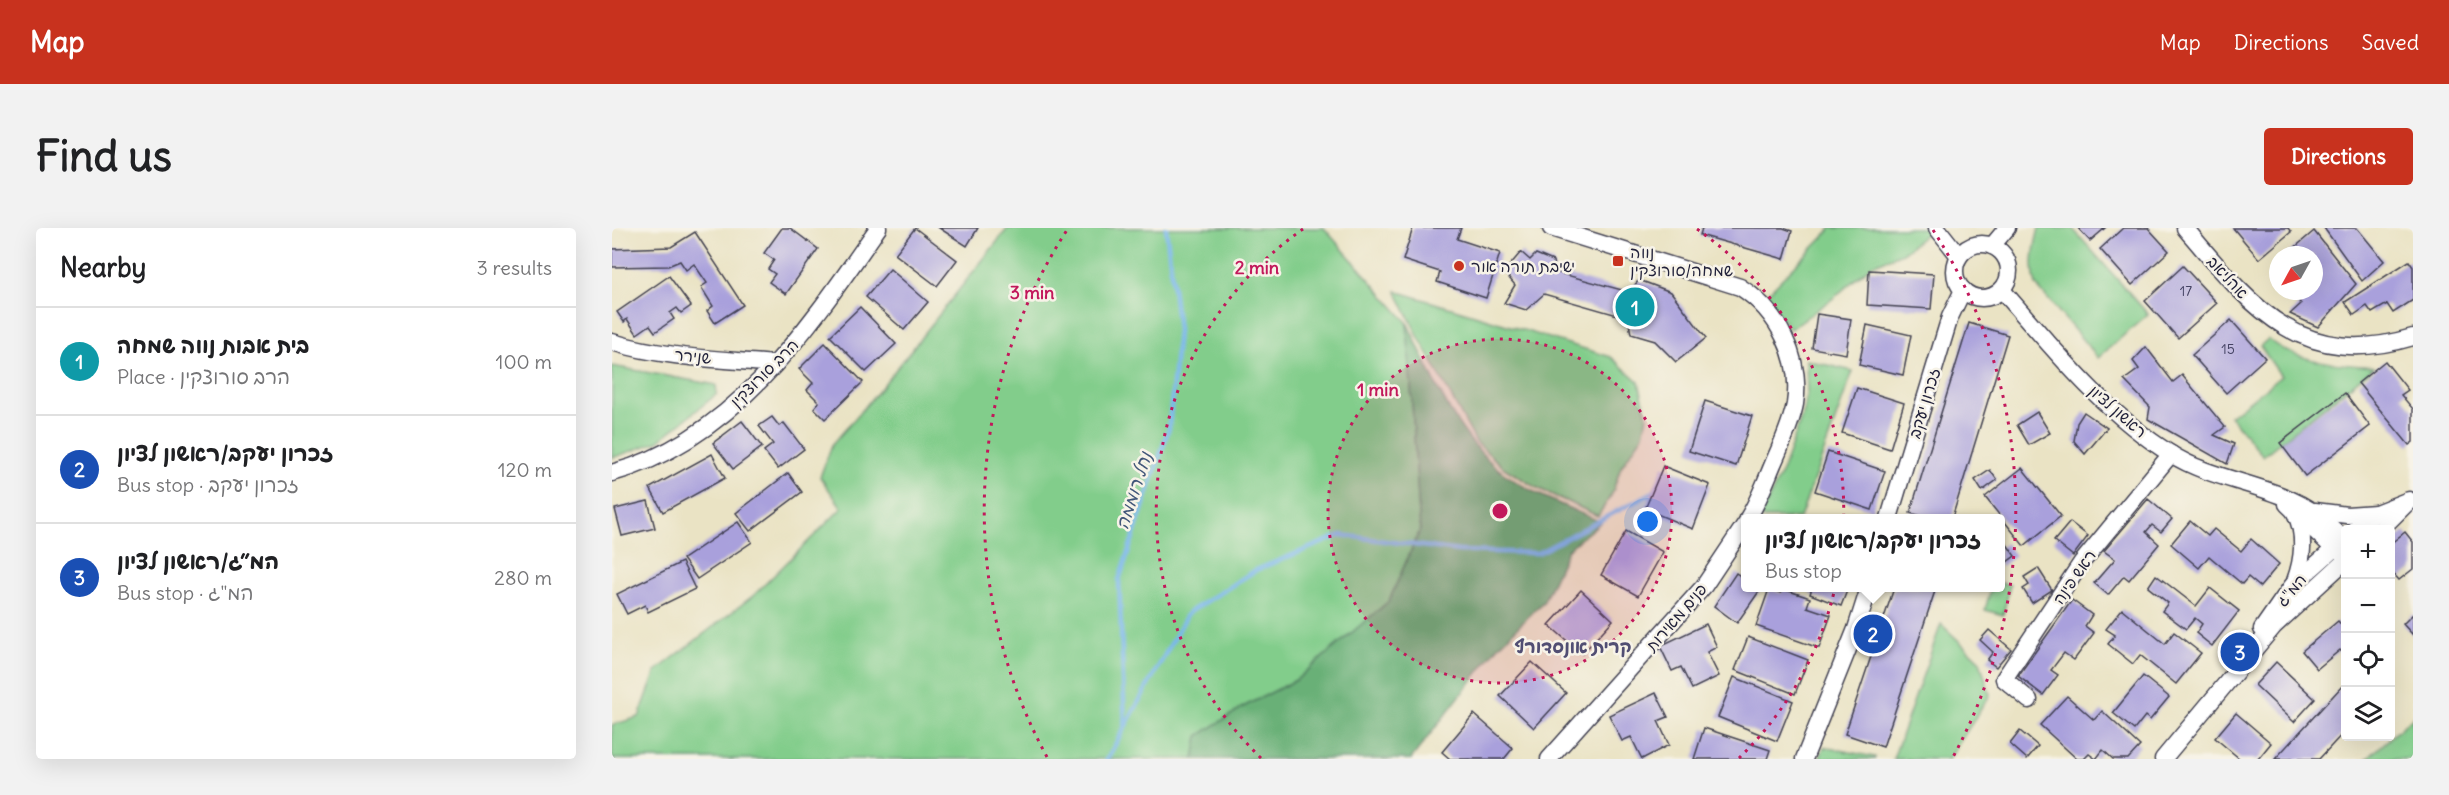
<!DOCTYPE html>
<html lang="en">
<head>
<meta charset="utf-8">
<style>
	:root { --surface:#fff; --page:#f2f2f2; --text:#202124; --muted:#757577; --line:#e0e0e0; --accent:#c8321e }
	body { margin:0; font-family:Delius,"Playpen Sans Hebrew",sans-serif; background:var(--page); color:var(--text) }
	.controls { position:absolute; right:18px; bottom:18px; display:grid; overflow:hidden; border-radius:6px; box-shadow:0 6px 24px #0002 }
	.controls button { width:54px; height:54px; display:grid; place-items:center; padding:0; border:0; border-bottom:2px solid var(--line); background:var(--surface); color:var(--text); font:30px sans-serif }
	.compass { position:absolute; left:1657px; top:18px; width:54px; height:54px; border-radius:50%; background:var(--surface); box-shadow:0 6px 24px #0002; rotate:230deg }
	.you { position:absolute; left:1036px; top:294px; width:21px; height:21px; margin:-15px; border:4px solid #fff; border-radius:50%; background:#1a73e8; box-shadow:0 0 0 9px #1a73e833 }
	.badge { display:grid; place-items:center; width:39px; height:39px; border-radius:50%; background:var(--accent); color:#fff; font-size:20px; font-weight:700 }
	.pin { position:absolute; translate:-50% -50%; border:3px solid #fff; box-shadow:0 2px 6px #0006 }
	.popup { position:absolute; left:1129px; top:286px; width:264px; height:78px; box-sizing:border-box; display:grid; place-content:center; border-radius:6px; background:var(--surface); filter:drop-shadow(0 2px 4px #0005); font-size:20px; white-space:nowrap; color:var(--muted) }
	.popup b { font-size:22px; color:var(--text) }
	.popup::after { content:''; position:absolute; left:50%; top:100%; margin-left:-12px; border:12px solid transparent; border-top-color:var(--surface) }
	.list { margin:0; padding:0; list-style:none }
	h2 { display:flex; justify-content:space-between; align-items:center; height:78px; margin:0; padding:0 24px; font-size:26px }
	h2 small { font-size:20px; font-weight:400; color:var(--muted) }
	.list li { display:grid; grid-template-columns:39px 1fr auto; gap:18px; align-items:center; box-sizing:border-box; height:108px; padding:0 24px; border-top:2px solid var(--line) }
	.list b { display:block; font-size:22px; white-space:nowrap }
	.list p { margin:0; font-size:20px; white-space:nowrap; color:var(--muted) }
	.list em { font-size:20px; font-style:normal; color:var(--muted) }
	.icon { flex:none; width:33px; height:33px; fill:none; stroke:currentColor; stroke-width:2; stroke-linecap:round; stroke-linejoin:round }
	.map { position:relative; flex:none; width:1801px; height:531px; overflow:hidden; border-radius:6px }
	header { display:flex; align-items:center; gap:36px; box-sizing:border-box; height:84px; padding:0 30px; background:var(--accent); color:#fff }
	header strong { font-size:28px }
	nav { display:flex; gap:33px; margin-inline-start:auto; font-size:21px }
	.intro { display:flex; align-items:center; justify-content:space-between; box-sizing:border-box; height:144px; padding:0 36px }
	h1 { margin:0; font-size:42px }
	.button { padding:15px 27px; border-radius:6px; background:var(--accent); color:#fff; font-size:21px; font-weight:700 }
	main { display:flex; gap:36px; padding:0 36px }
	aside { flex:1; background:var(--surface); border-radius:6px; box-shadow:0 6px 24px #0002 }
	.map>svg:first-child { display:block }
	.green { fill:#82cd8b; stroke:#527863; stroke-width:1.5 }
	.forest { fill:#69b077; stroke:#466959; stroke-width:1.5 }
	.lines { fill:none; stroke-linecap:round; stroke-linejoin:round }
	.stream { stroke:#7ab7ec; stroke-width:4.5 }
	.building { fill:#a9a0dc }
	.minor-casing { stroke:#403f50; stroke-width:19 }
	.minor { stroke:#fff; stroke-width:16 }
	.ring { fill:none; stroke:#c2185b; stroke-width:3; stroke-dasharray:3 6 }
	.poi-dot { fill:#c8321e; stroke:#f7f3e8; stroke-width:2 }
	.labels { text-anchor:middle; stroke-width:5; stroke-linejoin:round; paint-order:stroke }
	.number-label { font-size:14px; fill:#444263 }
	.poi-label { font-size:16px; fill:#22223b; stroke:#f7f3e8; text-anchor:start }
	.street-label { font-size:16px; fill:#22223b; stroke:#f7f3e8 }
	.water-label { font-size:18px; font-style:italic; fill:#415679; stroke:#f7f3e8 }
	.neighbourhood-label { font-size:18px; font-weight:bold; fill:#514e73; stroke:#f7f3e8 }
	.centre { fill:#c2185b; stroke:#f7f3e8; stroke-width:3 }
	.ring-label { font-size:18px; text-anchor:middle; font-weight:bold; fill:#c2185b; stroke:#f7f3e8; stroke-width:5; stroke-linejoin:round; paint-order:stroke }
</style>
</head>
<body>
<header>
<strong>Map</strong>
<nav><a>Map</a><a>Directions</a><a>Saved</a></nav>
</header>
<div class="intro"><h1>Find us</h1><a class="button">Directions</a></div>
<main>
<aside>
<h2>Nearby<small>3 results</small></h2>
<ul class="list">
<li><span class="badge" style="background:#0f9aa8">1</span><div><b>בית אבות נווה שמחה</b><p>Place · הרב סורוצקין</p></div><em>100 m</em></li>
<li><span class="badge" style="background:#1a4fb4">2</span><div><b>זכרון יעקב/ראשון לציון</b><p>Bus stop · זכרון יעקב</p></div><em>120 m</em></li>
<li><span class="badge" style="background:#1a4fb4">3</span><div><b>המ״ג/ראשון לציון</b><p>Bus stop · המ&quot;ג</p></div><em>280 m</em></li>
</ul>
</aside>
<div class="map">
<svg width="1801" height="531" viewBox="0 0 1801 531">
	<rect width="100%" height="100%" fill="#f7f3e8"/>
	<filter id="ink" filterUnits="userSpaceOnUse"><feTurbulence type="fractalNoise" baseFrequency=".0167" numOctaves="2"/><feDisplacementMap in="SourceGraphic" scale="12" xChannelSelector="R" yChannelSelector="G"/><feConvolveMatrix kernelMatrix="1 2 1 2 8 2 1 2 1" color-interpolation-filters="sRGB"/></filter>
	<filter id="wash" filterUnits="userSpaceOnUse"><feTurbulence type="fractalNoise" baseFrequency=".008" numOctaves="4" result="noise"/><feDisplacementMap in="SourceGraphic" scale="24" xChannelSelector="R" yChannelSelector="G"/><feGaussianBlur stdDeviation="1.35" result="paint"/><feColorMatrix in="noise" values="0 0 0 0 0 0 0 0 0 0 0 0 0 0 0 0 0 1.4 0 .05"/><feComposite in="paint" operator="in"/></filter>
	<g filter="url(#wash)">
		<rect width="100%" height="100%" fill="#eae3c4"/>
		<!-- green -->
		<g class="green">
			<path d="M396 0H712L795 94 808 302 777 373 684 452 631 479 587 508 582 531H0V497L27 489 44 443 142 367 230 280 208 249 220 217 269 160Z"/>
			<path d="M1220 0H1315L1318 3 1290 25 1260 37 1219 72 1178 101 1153 68Z"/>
			<path d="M1427 0H1460L1536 86 1486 130 1424 57C1418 36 1422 21 1427 0Z"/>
			<path d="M784 63 999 129 1027 154 1035 188 1031 207 1009 239 1000 266 986 288 923 259 892 240 864 214 805 106Z"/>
			<path d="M1656 111C1683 135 1728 136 1762 139L1651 228 1618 188 1669 148 1648 118Z"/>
			<path d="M1194 132 1241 143 1188 290H1148L1171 241 1192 182 1195 164Z"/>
			<path d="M0 138 104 157 105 166 45 214 0 230Z"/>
			<path d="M1389 355 1398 357 1391 387 1373 382 1379 360H1388Z"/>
			<path d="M1329 396 1368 433 1378 467 1337 531H1281Z"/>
			<path d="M1801 489V531H1755Z"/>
			<path d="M1212 519 1263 529V531H1207Z"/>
		</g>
		<!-- forest -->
		<path class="forest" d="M795 94C820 148 842 206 890 244 919 266 956 279 989 294L956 321 932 373 886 419 799 531H582L586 508 631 479 684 452 777 373 808 302Z"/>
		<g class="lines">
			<!-- stream -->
			<g class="stream">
				<path d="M513 499 576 385 644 342 729 307 847 323 926 325 1045 262"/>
				<path d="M495 531 513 499 507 352 557 200 566 102 554 0"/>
			</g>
		</g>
		<g id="blocks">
			<!-- building -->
			<g class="building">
				<path d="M170 0H178L206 21 174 66 157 54 163 46 156 41 162 32 152 25Z"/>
				<path d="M303 0 345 32 325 58 283 26Z"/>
				<path d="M327 0H366L355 18Z"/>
				<path d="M801 0H849L845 11 888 25 874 70 825 54 828 44 791 32Z"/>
				<path d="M1090 0H1171L1180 3 1172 31 1088 7Z"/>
				<path d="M1466 0H1493L1478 13Z"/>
				<path d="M1511 0H1536L1557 23 1520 57 1488 21Z"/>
				<path d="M1621 0H1676L1679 4 1647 31Z"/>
				<path d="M1712 0H1745L1772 33 1750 53Z"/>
				<path d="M1702 3 1744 56 1706 99 1678 86 1689 76 1679 63H1702V27H1674Z"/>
				<path d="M83 4 131 77 103 95 95 83 101 78 89 59 95 55 82 36 74 42 68 33 56 38 0 39V21L59 19Z"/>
				<path d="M909 24 918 32 924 26 941 33 943 44 1017 64 1027 52 1059 64 1094 110 1064 134 1043 113 1019 106 1016 90 932 66 914 82 892 75 903 57 892 44Z"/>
				<path d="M1797 33 1801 39V72L1781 85 1775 76 1760 85 1755 78 1742 87 1733 74Z"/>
				<path d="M1571 38 1605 75 1566 110 1533 73Z"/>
				<path d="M278 41 316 74 292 102 254 69Z"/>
				<path d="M1257 42 1322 46 1319 81 1255 77Z"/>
				<path d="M57 48 79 78 69 85 65 80 58 85 62 91 43 104 38 97 25 106 15 91 12 94 5 84Z"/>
				<path d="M248 79 284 116 254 144 218 108Z"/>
				<path d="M1205 86 1239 91 1234 126 1200 120Z"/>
				<path d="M1619 92 1653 130 1614 165 1580 127Z"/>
				<path d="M1357 95 1396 107 1340 290H1317L1298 285Z"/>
				<path d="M1255 97 1299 107 1291 147 1247 137Z"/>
				<path d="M213 115 251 154 213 191 202 180 207 174 195 162 201 155 187 141Z"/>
				<path d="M1534 119 1561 154 1570 147 1613 199 1602 207 1622 216 1615 236 1536 191 1538 179 1512 152 1527 141 1521 133Z"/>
				<path d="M1773 133 1796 162 1789 167 1801 181V214L1797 217 1746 155Z"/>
				<path d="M1245 160 1292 175 1278 221 1230 205Z"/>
				<path d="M1733 165 1758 198 1693 248 1668 215Z"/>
				<path d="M1093 173 1140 188 1124 238 1077 223Z"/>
				<path d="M1425 184 1438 205 1417 217 1405 197Z"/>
				<path d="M1472 184 1495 200 1473 226 1462 213 1465 195Z"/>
				<path d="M160 189 167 198 172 195 192 221 166 241 152 223 161 216 147 198Z"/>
				<path d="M130 193 150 219 121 241 101 215Z"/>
				<path d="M1216 224 1273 243 1260 282 1203 263Z"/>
				<path d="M100 226 113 250 51 284 38 260Z"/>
				<path d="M1051 238 1098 257 1081 301 1033 281Z"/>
				<path d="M1410 240 1449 288 1412 318 1373 269Z"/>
				<path d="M1378 242 1385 252 1370 263 1363 252Z"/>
				<path d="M176 245 190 264 138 303 124 285Z"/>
				<path d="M1536 271 1560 291 1549 304 1540 297 1534 304 1547 316 1517 352 1512 348 1496 367 1482 355 1503 331 1492 323Z"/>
				<path d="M36 273 43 300 10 308 3 281Z"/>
				<path d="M1578 293 1596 308 1602 301 1629 323 1639 311 1667 336 1648 359 1636 349 1630 356 1597 328 1587 340 1559 316Z"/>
				<path d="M126 294 140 314 85 351 71 331Z"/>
				<path d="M1458 294 1476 308 1461 328 1442 313Z"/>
				<path d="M1014 303 1051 324 1026 368 989 347Z"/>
				<path d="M1793 304 1801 314V341L1787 352 1778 342V316Z"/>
				<path d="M1394 315 1403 328 1388 339V320Z"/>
				<path d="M70 334 83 361 36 384 33 377 15 386 5 366Z"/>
				<path d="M1426 340 1440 362 1420 375 1411 361 1417 357 1412 349Z"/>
				<path d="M1124 345 1134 352V360L1148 362 1125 395 1102 378Z"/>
				<path d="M1544 347 1584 378 1598 360 1627 383 1600 418 1584 405 1590 396 1583 390 1574 401 1550 383 1556 375 1536 359Z"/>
				<path d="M1200 360H1236L1229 378 1198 366Z"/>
				<path d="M1282 360H1324L1271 519 1233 506Z"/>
				<path d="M1157 361 1169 365 1171 361 1198 370 1195 379 1219 387 1207 420 1144 398Z"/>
				<path d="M969 362 1001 392 970 426 937 397Z"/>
				<path d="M1460 372 1480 387 1473 398 1482 405 1462 432 1452 425 1439 442 1446 447 1431 467 1406 448Z"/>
				<path d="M1510 381 1553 416 1562 404 1589 425 1564 456 1528 427 1521 436 1496 416 1503 407 1494 401Z"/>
				<path d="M1801 386V407L1791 396Z"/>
				<path d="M1726 393 1734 402V429L1728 422 1705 441 1690 423Z"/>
				<path d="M1094 396 1105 419 1095 424 1107 448 1080 461 1069 439 1060 443 1048 418Z"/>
				<path d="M1377 402 1399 421 1384 439 1375 432 1381 424 1368 412Z"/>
				<path d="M1136 409 1196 432 1183 466 1123 442Z"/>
				<path d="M920 434 954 465 922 500 888 468Z"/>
				<path d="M1664 434 1703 471 1682 494 1643 457Z"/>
				<path d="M1531 448 1557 469 1538 492 1533 488 1522 502 1501 485Z"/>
				<path d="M1122 449 1181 473 1165 513 1106 489Z"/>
				<path d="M1732 456 1734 502 1707 531H1663Z"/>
				<path d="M1044 465 1056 489 1046 493 1057 517 1030 531 1019 509 1010 513 997 487Z"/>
				<path d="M1455 468 1482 492 1490 483 1528 518 1516 531H1501L1491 522 1484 531 1477 526 1472 531H1465L1428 497Z"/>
				<path d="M1624 485 1659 515 1646 531H1628L1603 510Z"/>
				<path d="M862 486 901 520 892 531H838L830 524Z"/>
				<path d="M1092 500 1158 522 1155 531H1082Z"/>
				<path d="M1408 503 1426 518 1415 531 1398 516Z"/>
			</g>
		</g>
	</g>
	<g filter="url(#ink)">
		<use href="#blocks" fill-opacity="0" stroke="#403f50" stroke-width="1.5"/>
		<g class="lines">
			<defs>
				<g id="minor">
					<path d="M939 0 1128 59C1166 83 1190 131 1183 176 1179 197 1169 217 1161 236 1153 255 1146 274 1136 290"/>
					<path d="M1325 0 1347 28"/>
					<path d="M1573 0C1639 78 1688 143 1801 109"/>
					<circle cx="1370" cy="43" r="27"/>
					<path d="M1380 18 1395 0"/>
					<path d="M1390 62C1441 120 1492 185 1559 226 1609 258 1676 255 1719 299 1724 304 1731 309 1734 316"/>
					<path d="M0 114C52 130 109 131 163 136"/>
					<path d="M0 245C122 212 198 98 266 0"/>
					<path d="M1675 276 1721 320 1730 324"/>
					<path d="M1703 283 1735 287 1764 285"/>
					<path d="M1277 290 1338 89 1351 62"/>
					<path d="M1743 302 1764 285 1797 272"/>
					<path d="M1768 302 1796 274"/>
					<path d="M1683 353C1691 332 1694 305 1683 285"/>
					<path d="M1650 401 1680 358 1734 310"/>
					<path d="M1417 472 1392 451 1470 334 1559 226"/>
					<path d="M937 531 1092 358 1134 295"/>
					<path d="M1192 531 1244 401 1257 360"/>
					<path d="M1551 531 1662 398 1734 332"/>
				</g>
			</defs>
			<!-- minor casing -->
			<use href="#minor" class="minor-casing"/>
			<!-- minor -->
			<use href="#minor" class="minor"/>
		</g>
	</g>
	<!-- distance rings -->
	<circle cx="888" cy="283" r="172" fill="#c2185b" fill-opacity=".12"/>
	<g class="ring">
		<circle cx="888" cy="283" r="172"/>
		<path d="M649 530A344 344 0 0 1 691 1M1085 1A344 344 0 0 1 1127 530"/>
		<path d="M435 529A516 516 0 0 1 455 2M1321 2A516 516 0 0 1 1341 529"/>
	</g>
	<!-- markers -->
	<g class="poi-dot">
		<rect x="1000" y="27" width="12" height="12" rx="3"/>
		<circle cx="847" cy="38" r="6"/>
	</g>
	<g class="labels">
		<!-- number labels -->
		<g class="number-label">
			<text x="1574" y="68">17</text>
			<text x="1616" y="126">15</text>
		</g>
		<!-- poi labels -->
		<g class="poi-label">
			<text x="1018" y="30">נווה<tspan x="1018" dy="18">שמחה/סורוצקין</tspan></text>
			<text x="859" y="44">ישיבת תורה אור</text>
		</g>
		<!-- street labels -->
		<g class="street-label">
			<text transform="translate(1616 49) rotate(47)" y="6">אהליאב</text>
			<text transform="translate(81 128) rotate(6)" y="6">שנירר</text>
			<text transform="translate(152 145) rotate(-45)" y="6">הרב סורוצקין</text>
			<text transform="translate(1312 175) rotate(-73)" y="6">זכרון יעקב</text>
			<text transform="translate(1506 183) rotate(41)" y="6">ראשון לציון</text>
			<text transform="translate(1462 349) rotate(-55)" y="6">ראש פינה</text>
			<text transform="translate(1679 362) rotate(-49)" y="6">המ"ג</text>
			<text transform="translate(1064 389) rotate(-49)" y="6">פנים מאירות</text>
		</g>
		<!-- water labels -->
		<g class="water-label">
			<text transform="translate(522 263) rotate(-72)" y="6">נחל רוממה</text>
		</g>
		<!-- neighbourhood labels -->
		<g class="neighbourhood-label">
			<text x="961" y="425">קרית אונסדורף</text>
		</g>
	</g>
	<circle cx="888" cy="283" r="9" class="centre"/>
	<g class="ring-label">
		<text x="645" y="46">2 min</text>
		<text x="420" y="71">3 min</text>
		<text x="766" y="168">1 min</text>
	</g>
</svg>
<div class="controls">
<button>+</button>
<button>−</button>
<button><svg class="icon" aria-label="locate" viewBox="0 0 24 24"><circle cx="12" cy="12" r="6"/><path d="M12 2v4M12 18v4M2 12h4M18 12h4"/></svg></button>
<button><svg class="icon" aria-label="layers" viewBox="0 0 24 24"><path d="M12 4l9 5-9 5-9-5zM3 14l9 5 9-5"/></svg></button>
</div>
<svg class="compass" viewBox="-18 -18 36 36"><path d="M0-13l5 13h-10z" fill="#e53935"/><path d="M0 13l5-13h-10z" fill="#757577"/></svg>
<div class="you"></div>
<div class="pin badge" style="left:1023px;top:79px;background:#0f9aa8">1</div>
<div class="pin badge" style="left:1261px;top:406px;background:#1a4fb4">2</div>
<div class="popup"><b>זכרון יעקב/ראשון לציון</b>Bus stop</div>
<div class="pin badge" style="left:1628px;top:424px;background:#1a4fb4">3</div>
</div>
</main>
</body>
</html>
